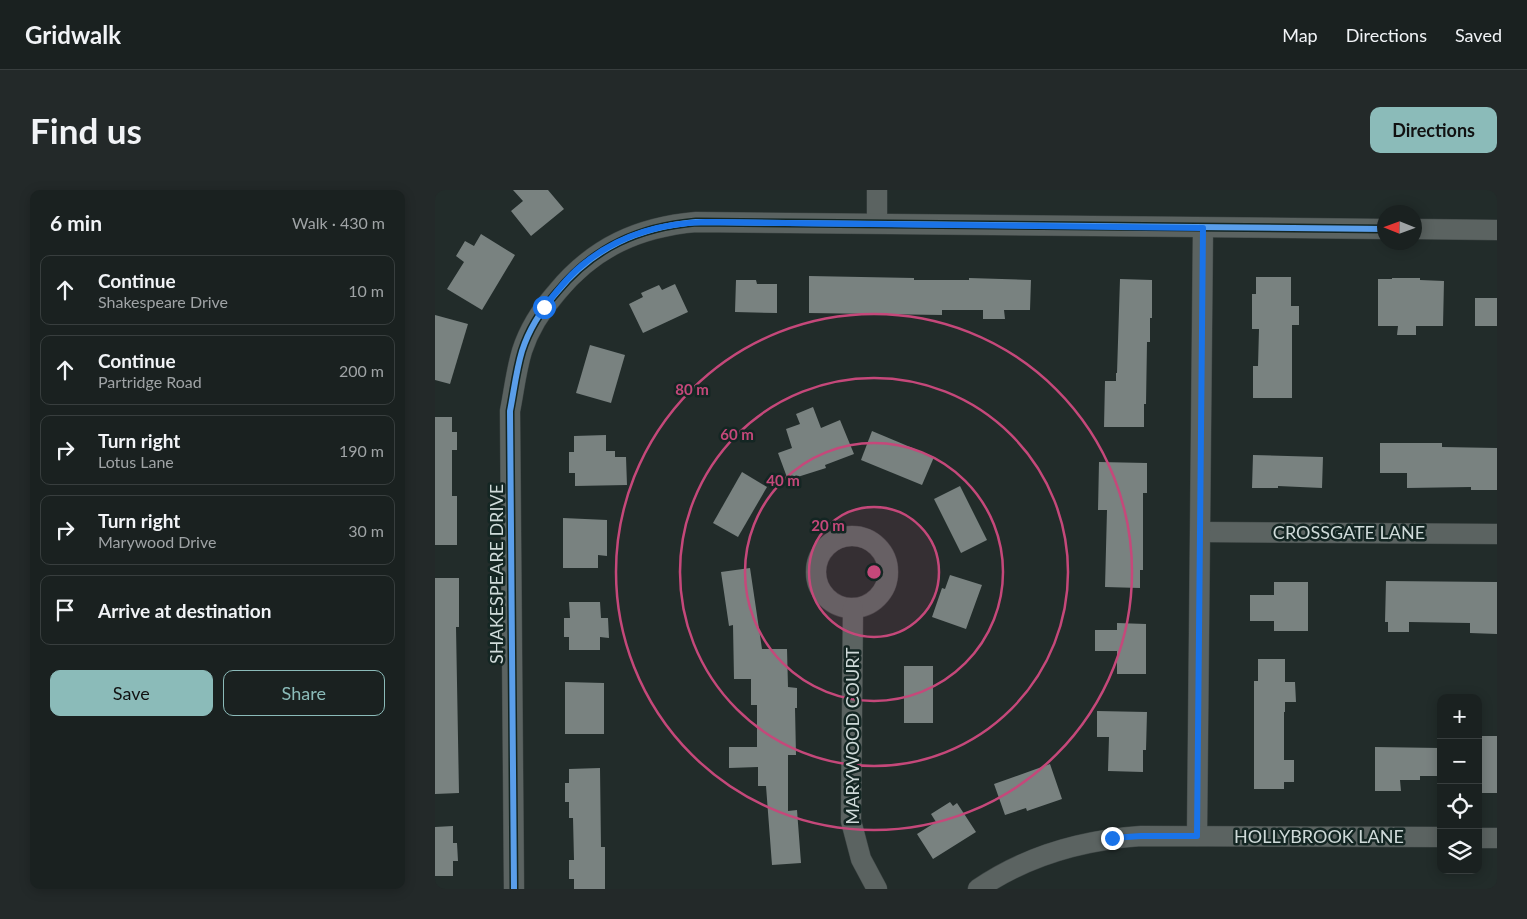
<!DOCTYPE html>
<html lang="en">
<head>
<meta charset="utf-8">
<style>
	:root { --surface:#1a2120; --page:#232929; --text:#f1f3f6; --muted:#9fa3a5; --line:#383e3e; --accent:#8bbbb9 }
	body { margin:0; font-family:Lato,sans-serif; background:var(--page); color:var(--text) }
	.controls { position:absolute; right:15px; bottom:15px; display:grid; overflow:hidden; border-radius:10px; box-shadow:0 2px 12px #0003 }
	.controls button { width:45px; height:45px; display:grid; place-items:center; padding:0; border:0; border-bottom:1px solid var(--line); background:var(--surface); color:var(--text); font:25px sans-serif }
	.compass { position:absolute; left:942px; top:15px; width:45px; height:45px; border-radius:50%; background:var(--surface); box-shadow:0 2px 12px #0003; rotate:271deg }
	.stop { position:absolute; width:15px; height:15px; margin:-11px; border:4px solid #1a73e8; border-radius:50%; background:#fff }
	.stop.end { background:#1a73e8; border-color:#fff; box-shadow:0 1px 5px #0008 }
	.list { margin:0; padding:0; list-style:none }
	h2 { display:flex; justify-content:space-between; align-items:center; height:65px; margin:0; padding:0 20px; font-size:21px }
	h2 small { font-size:16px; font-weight:400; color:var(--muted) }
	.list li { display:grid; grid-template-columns:32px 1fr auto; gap:15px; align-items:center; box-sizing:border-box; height:70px; margin:0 10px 10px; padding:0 10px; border:1px solid var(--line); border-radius:10px }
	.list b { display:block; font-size:19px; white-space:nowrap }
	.list p { margin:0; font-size:16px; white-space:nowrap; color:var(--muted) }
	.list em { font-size:16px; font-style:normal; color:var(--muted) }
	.actions { display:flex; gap:10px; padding:15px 20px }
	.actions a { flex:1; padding:11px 0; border:1px solid var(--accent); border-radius:10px; text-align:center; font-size:18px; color:var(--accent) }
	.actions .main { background:var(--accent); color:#111 }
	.icon { flex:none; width:28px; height:28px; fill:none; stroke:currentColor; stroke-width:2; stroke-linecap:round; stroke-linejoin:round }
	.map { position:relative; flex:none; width:1062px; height:699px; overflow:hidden; border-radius:10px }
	header { display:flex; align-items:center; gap:30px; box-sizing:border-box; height:70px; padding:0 25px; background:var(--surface); border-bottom:1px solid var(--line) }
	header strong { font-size:24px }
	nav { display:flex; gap:28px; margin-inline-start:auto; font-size:18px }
	.intro { display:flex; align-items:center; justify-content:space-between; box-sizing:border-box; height:120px; padding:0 30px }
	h1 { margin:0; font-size:35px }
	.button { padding:12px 22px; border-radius:10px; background:var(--accent); color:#111; font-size:18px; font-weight:700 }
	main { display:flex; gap:30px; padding:0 30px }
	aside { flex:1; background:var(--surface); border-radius:10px; box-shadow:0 2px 12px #0003 }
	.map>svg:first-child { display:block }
	.building { fill:#798280 }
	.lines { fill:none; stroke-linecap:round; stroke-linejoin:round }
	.street-casing { stroke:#3f4746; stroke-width:21 }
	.street { stroke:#5b6361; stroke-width:20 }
	.cycleway-casing { stroke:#142623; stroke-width:9 }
	.cycleway { stroke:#5a9eea; stroke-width:6 }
	.route { stroke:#1a73e8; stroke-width:6 }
	.ring { fill:none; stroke:#c5487a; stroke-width:2.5 }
	.labels { text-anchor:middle; stroke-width:5; stroke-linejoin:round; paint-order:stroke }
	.street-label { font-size:18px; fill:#cfdad9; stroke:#142623 }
	.centre { fill:#c5487a; stroke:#142623; stroke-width:2.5 }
	.ring-label { font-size:15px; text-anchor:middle; font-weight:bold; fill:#c5487a; stroke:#142623; stroke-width:5; stroke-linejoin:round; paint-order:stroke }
</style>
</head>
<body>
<header>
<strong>Gridwalk</strong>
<nav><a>Map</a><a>Directions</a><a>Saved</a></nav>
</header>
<div class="intro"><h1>Find us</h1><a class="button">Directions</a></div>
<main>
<aside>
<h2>6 min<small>Walk · 430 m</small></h2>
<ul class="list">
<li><svg class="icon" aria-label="ahead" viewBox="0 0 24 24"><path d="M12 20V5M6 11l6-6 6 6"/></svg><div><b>Continue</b><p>Shakespeare Drive</p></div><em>10 m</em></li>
<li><svg class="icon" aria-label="ahead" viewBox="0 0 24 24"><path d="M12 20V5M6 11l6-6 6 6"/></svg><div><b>Continue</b><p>Partridge Road</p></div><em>200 m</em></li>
<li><svg class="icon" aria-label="right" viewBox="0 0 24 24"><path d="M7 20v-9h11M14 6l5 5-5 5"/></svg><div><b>Turn right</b><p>Lotus Lane</p></div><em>190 m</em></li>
<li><svg class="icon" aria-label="right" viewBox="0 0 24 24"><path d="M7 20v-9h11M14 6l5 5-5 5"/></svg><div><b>Turn right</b><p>Marywood Drive</p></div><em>30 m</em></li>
<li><svg class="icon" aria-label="arrive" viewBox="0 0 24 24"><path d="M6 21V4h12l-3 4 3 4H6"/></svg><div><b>Arrive at destination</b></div></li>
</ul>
<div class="actions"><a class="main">Save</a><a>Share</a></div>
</aside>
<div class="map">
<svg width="1062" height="699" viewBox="0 0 1062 699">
	<rect width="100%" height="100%" fill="#222c2a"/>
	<!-- building -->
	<g class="building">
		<path d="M78 0H113L129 19 96 46 76 21 88 11Z"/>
		<path d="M46 44 80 65 47 120 12 99 29 72 21 66 30 51 39 56Z"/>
		<path d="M374 86 479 88V90H534V88L596 90 595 120H569L570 129H548V120H507V125L374 123Z"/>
		<path d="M821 87H856V116H864V135H857V208H818V176H823L824 139H817V104H821Z"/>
		<path d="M957 88H985V90L1009 91 1008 136H981V145H962L963 136H943V89H957Z"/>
		<path d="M685 89 717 90V128H715V152H712L711 214H709V237H669L670 191H681V183H682Z"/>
		<path d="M301 90H321L322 94H342V123L300 122Z"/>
		<path d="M240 94 253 122 208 143 194 114 208 107 206 103 224 95 227 100Z"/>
		<rect x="1040" y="108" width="22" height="28"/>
		<path d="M0 125 33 134 15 194 0 190Z"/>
		<path d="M155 155 190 165 176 213 141 203Z"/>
		<path d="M378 217 386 238 405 230 419 264 390 275 391 278 353 290 343 263 357 258 351 239 365 234 361 224Z"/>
		<path d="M0 227H17V242H22V260H17V306H22V355H0Z"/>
		<path d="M437 241 499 267 487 295 426 270Z"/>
		<path d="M171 245V261H180V267H191L192 295 140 296V283H134V262H139V246Z"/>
		<path d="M945 253H1007V257L1062 258V300H1036V297L972 298V283H945Z"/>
		<path d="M818 265 888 267 887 298 843 296V298H817Z"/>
		<path d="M664 272 712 273V303H708V380H705V398L670 397 672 320H663Z"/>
		<path d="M307 282 332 297 303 347 278 333Z"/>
		<path d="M525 296 552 350 526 363 499 309Z"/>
		<path d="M128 328 172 330V366L163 365V378H128Z"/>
		<path d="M315 378 327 459H352L353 497 362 498V518H360L361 565H353V621L362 620 366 673 337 675 331 596H323V577L294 578V557H322V515H316V489H299L298 435 294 436 286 382Z"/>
		<path d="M515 385 547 395 531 439 497 427 507 398 510 399Z"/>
		<path d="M0 388H24V437H21L24 603 0 604Z"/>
		<path d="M951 391 1062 392V444L1035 443V433L974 432V442H953V432H950Z"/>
		<path d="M839 392H873V441H839V431H815V405H839Z"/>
		<path d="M134 412H165L166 428H173L174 448 165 447V460H134V447H129V428H135Z"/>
		<path d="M682 433 711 434V484H682V461H660V440H682Z"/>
		<path d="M823 469H850V492H860L861 512H850V522H849V570H859V592H849V599H819V491H823Z"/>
		<rect x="469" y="476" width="29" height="57"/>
		<path d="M130 492 169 493V544H130Z"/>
		<path d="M662 521 712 522 711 560H708V582L673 581 674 547H662Z"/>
		<rect x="1043" y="546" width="19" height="57"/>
		<path d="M940 557 1005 558V586H985V590H965L966 601H940Z"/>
		<path d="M615 574 627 609 592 621 591 618 570 625 559 594Z"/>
		<path d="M165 578 166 657H170V699H139V689H134V670H139L138 628H134V612H130V593H134V579Z"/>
		<path d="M515 612 518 616 522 613 541 642 498 669 482 644 501 632 496 624Z"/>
		<path d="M18 636V653H22L23 671H18V686H0V637Z"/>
	</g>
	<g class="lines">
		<defs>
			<g id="street">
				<path d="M442 33V0"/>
				<path d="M979 39 1062 40"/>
				<path d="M766 342 1062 344"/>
				<circle cx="417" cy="382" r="36"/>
				<path d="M418 418 416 631 426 669 442 699"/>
				<path d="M762 646 768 38"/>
				<path d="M1043 648H1062"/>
				<path d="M79 699 75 221C79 201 81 181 87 161 94 139 107 119 122 102 159 57 204 37 261 32L949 39"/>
				<path d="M543 699C591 666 648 650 706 646L1006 647"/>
			</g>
		</defs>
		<!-- street casing -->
		<use href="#street" class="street-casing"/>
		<!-- street -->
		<use href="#street" class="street"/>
		<defs>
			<path id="cycleway" d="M79 699 75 221C79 201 81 181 87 161 94 139 107 119 122 102 159 57 204 37 261 32L949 39"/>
		</defs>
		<!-- cycleway casing -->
		<use href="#cycleway" class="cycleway-casing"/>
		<!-- cycleway -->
		<use href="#cycleway" class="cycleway"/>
	</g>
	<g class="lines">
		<!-- route -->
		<path class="route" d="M109 117C122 101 135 84 151 72 185 45 228 33 271 32L768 38 762 646H706L677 648"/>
	</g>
	<!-- distance rings -->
	<circle cx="439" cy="382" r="65" fill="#c5487a" fill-opacity=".12"/>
	<g class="ring">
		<circle cx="439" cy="382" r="65"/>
		<circle cx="439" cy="382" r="129"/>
		<circle cx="439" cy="382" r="194"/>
		<circle cx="439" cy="382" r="258"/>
	</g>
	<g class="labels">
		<!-- street labels -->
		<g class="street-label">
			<text x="914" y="349">CROSSGATE LANE</text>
			<text transform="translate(62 384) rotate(-90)" y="6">SHAKESPEARE DRIVE</text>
			<text transform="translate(418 546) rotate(-90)" y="6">MARYWOOD COURT</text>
			<text x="884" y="653">HOLLYBROOK LANE</text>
		</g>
	</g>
	<circle cx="439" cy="382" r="8" class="centre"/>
	<g class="ring-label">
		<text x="257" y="205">80 m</text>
		<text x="302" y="250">60 m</text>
		<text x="348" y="296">40 m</text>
		<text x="393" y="341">20 m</text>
	</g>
</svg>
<div class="controls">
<button>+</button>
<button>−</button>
<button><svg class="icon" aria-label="locate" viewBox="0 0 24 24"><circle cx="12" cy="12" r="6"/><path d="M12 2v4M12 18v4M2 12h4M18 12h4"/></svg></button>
<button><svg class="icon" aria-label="layers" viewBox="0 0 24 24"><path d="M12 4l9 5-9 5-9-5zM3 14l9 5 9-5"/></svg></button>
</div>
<svg class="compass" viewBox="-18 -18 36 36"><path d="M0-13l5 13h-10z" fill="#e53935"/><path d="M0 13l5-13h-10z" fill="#9fa3a5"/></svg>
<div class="stop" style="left:109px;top:117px"></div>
<div class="stop end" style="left:677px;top:648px"></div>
</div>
</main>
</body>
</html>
